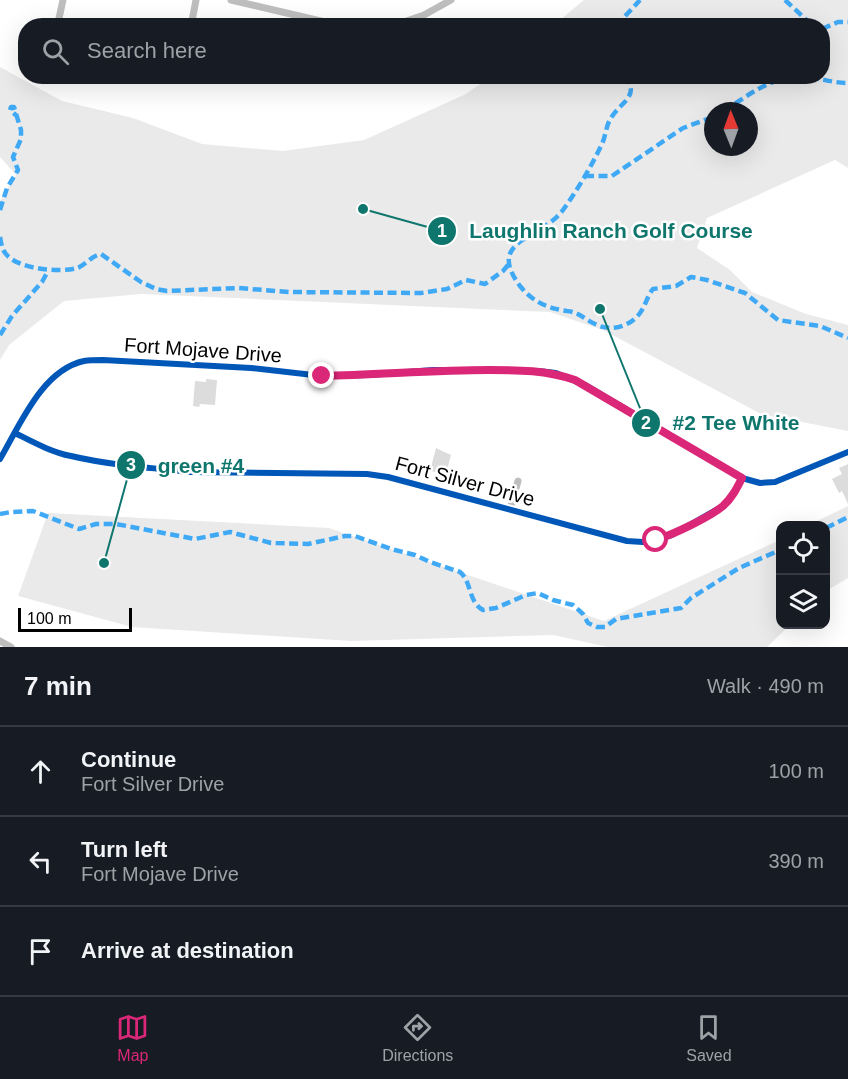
<!DOCTYPE html>
<html lang="en">
<head>
<meta charset="utf-8">
<style>
	:root { --surface:#171b24; --page:#242831; --text:#f1f3f6; --muted:#9ea1a6; --line:#363941; --accent:#db2777 }
	body { margin:0; font-family:Arial,sans-serif; background:var(--page); color:var(--text) }
	.controls { position:absolute; right:18px; bottom:18px; display:grid; overflow:hidden; border-radius:12px; box-shadow:0 6px 24px #0002 }
	.controls button { width:54px; height:54px; display:grid; place-items:center; padding:0; border:0; border-bottom:2px solid var(--line); background:var(--surface); color:var(--text); font:30px sans-serif }
	.compass { position:absolute; left:704px; top:102px; width:54px; height:54px; border-radius:50%; background:var(--surface); box-shadow:0 6px 24px #0002; rotate:359deg }
	.scale { position:absolute; left:18px; bottom:15px; width:114px; box-sizing:border-box; padding-left:6px; border:3px solid #000; border-top:0; font-size:16px; line-height:21px; white-space:nowrap; color:#000; -webkit-text-stroke:4px #fff; paint-order:stroke }
	.stop { position:absolute; width:18px; height:18px; margin:-14px; border:4px solid #db2777; border-radius:50%; background:#fff }
	.stop.end { background:#db2777; border-color:#fff; box-shadow:0 2px 6px #0008 }
	.list { margin:0; padding:0; list-style:none }
	h2 { display:flex; justify-content:space-between; align-items:center; height:78px; margin:0; padding:0 24px; font-size:26px }
	h2 small { font-size:20px; font-weight:400; color:var(--muted) }
	.list li { display:grid; grid-template-columns:39px 1fr auto; gap:18px; align-items:center; box-sizing:border-box; height:90px; padding:0 24px; border-top:2px solid var(--line) }
	.list b { display:block; font-size:22px; white-space:nowrap }
	.list p { margin:0; font-size:20px; white-space:nowrap; color:var(--muted) }
	.list em { font-size:20px; font-style:normal; color:var(--muted) }
	.icon { flex:none; width:33px; height:33px; fill:none; stroke:currentColor; stroke-width:2; stroke-linecap:round; stroke-linejoin:round }
	.map { position:relative; flex:none; width:848px; height:647px; overflow:hidden }
	.search { position:absolute; background:var(--surface); box-shadow:0 6px 24px #0002; left:18px; right:18px; top:18px; height:66px; display:flex; align-items:center; gap:15px; box-sizing:border-box; padding:0 21px; border-radius:24px; color:var(--muted); font-size:22px }
	.sheet { height:348px; background:var(--surface) }
	nav { display:flex; justify-content:space-around; align-items:center; box-sizing:border-box; height:84px; border-top:2px solid var(--line); background:var(--surface); font-size:16px; color:var(--muted) }
	nav a { display:grid; justify-items:center; gap:3px }
	nav .on { color:var(--accent) }
	.map>svg:first-child { display:block }
	.green { fill:#eaeaea; fill-rule:evenodd }
	.building { fill:#dcdcdc }
	.lines { fill:none; stroke-linecap:round; stroke-linejoin:round }
	.minor { stroke:#bebebe; stroke-width:7 }
	.quiet { stroke:#3fa9f5; stroke-width:4.5; stroke-dasharray:9 4.5; stroke-linecap:butt }
	.cycleway-casing { stroke:#fff; stroke-width:10 }
	.cycleway { stroke:#0057b8; stroke-width:6 }
	.route { stroke:#db2777; stroke-width:8 }
	.labels { text-anchor:middle; stroke-width:5; stroke-linejoin:round; paint-order:stroke }
	.street-label { font-size:20px; fill:#000; stroke:#fff }
	.leader { fill:none; stroke:#0f766e; stroke-width:2 }
	.callout-dot { fill:#0f766e; stroke:#fff; stroke-width:2 }
	.mark-label { font-size:18px; text-anchor:middle; font-weight:bold; fill:#fff }
	.callout-label { font-size:21px; text-anchor:middle; font-weight:bold; fill:#0f766e; stroke:#fff; stroke-width:5; stroke-linejoin:round; paint-order:stroke }
</style>
</head>
<body>
<div class="map">
<svg width="848" height="647" viewBox="0 0 848 647">
	<rect width="100%" height="100%" fill="#fff"/>
	<!-- green -->
	<g class="green">
		<path d="M584 0H848V168L835 160 707 218 697 248 730 270 752 292 806 314 848 325V431L761 414 603 330 550 312 141 294 64 301 9 345 0 360V201L16 175 0 157V67L62 101 133 118 202 144 283 151 364 140 466 94 490 77 822 76V26L554 25ZM713 111H749V147H713Z"/>
		<path d="M848 506V578L826 591V526L809 525Z"/>
		<path d="M48 513 329 528 604 621 780 540V624L790 625 767 647H608L553 635 351 641 132 627 18 596Z"/>
	</g>
	<!-- building -->
	<g class="building">
		<path d="M206 379 217 380 215 405 200 404 199 407 193 406 195 381 206 382Z"/>
		<path d="M436 448 451 455 445 478 439 476 440 473 430 471Z"/>
		<path d="M848 464V504L842 491 839 493 832 479 842 474 839 468Z"/>
	</g>
	<g class="lines">
		<!-- minor -->
		<g class="minor">
			<path d="M231 0 342 26"/>
			<path d="M58 23 63 0"/>
			<path d="M191 26 196 0"/>
			<path d="M392 26 424 15 451 0"/>
			<path d="M15 433C33 442 51 452 71 456 109 465 151 468 190 472L367 474 388 477 627 541 643 542 672 535 723 506 734 493 742 478"/>
			<path d="M0 459C20 425 42 370 84 361 90 360 97 360 103 360L251 368 322 376 370 375 433 370 538 371 556 373 587 386 742 478 760 483 775 482 848 452"/>
			<path d="M510 509 518 481"/>
			<path d="M0 641 11 647"/>
		</g>
		<!-- quiet -->
		<g class="quiet">
			<path d="M785 0 813 26"/>
			<path d="M616 26 640 0"/>
			<path d="M822 29 838 22H848"/>
			<path d="M625 76C641 97 620 102 611 118 606 125 606 135 602 144 591 167 578 189 563 210 541 240 485 239 520 286 533 302 547 308 567 311 579 312 584 319 595 324 610 332 630 327 640 313 646 305 647 296 653 289L676 286 691 277 707 280 745 293 778 320 820 326 848 338"/>
			<path d="M724 111C750 94 773 75 806 77 820 78 833 83 848 83"/>
			<path d="M585 176H612L683 128 713 117"/>
			<path d="M0 210 7 188 18 170 13 157 21 139V130L14 107H11L10 110 17 116"/>
			<path d="M0 237C1 242 2 250 6 254 17 269 60 273 77 268 86 265 91 256 101 254L141 282 156 289 167 291 238 288 289 292 421 293 447 289 466 280 485 284 503 271 508 265"/>
			<path d="M0 335 12 316 42 282 48 271"/>
			<path d="M0 514 11 512 33 511 79 529 96 524H116L195 539 230 532 271 543 308 544 345 536H355L391 549 415 555 430 562 460 572C472 582 468 602 483 610L496 608 526 595 538 593 553 600 573 605 583 614 588 623 597 627H605L616 619 681 608 691 598 739 568 780 550"/>
			<path d="M826 528 848 517"/>
		</g>
		<defs>
			<g id="cycleway">
				<path d="M15 433C33 442 51 452 71 456 109 465 151 468 190 472L367 474 388 477 627 541 643 542 672 535 723 506 734 493 742 478"/>
				<path d="M0 459C20 425 42 370 84 361 90 360 97 360 103 360L251 368 322 376 370 375 433 370 538 371 556 373 587 386 742 478 760 483 775 482 848 452"/>
			</g>
		</defs>
		<!-- cycleway casing -->
		<use href="#cycleway" class="cycleway-casing"/>
		<!-- cycleway -->
		<use href="#cycleway" class="cycleway"/>
	</g>
	<g class="lines">
		<!-- route -->
		<path class="route" d="M322 376C378 375 433 370 489 370 519 370 546 370 575 380L742 478C737 488 732 498 723 506 710 517 674 534 656 540"/>
	</g>
	<g class="labels">
		<!-- street labels -->
		<g class="street-label">
			<text transform="translate(203 350) rotate(4)" y="7">Fort Mojave Drive</text>
			<text transform="translate(465 481) rotate(15)" y="7">Fort Silver Drive</text>
		</g>
	</g>
	<!-- callouts -->
	<path class="leader" d="M363 209L442 231M600 309L646 423M104 563L131 465"/>
	<g class="callout-dot">
		<circle cx="363" cy="209" r="6"/>
		<circle cx="600" cy="309" r="6"/>
		<circle cx="104" cy="563" r="6"/>
		<circle cx="442" cy="231" r="15"/>
		<circle cx="646" cy="423" r="15"/>
		<circle cx="131" cy="465" r="15"/>
	</g>
	<g class="mark-label">
		<text x="442" y="237">1</text>
		<text x="646" y="429">2</text>
		<text x="131" y="471">3</text>
	</g>
	<g class="callout-label">
		<text x="611" y="238">Laughlin Ranch Golf Course</text>
		<text x="736" y="430">#2 Tee White</text>
		<text x="201" y="473">green #4</text>
	</g>
</svg>
<div class="controls">
<button><svg class="icon" aria-label="locate" viewBox="0 0 24 24"><circle cx="12" cy="12" r="6"/><path d="M12 2v4M12 18v4M2 12h4M18 12h4"/></svg></button>
<button><svg class="icon" aria-label="layers" viewBox="0 0 24 24"><path d="M12 4l9 5-9 5-9-5zM3 14l9 5 9-5"/></svg></button>
</div>
<svg class="compass" viewBox="-18 -18 36 36"><path d="M0-13l5 13h-10z" fill="#e53935"/><path d="M0 13l5-13h-10z" fill="#9ea1a6"/></svg>
<div class="scale">100 m</div>
<div class="stop" style="left:656px;top:540px"></div>
<div class="stop end" style="left:322px;top:376px"></div>
<div class="search"><svg class="icon" aria-label="search" viewBox="0 0 24 24"><circle cx="10" cy="10" r="6"/><path d="M15 15l6 6"/></svg>Search here</div>
</div>
<section class="sheet">
<h2>7 min<small>Walk · 490 m</small></h2>
<ul class="list">
<li><svg class="icon" aria-label="ahead" viewBox="0 0 24 24"><path d="M12 20V5M6 11l6-6 6 6"/></svg><div><b>Continue</b><p>Fort Silver Drive</p></div><em>100 m</em></li>
<li><svg class="icon" aria-label="left" viewBox="0 0 24 24"><path d="M17 20v-9H6M10 6l-5 5 5 5"/></svg><div><b>Turn left</b><p>Fort Mojave Drive</p></div><em>390 m</em></li>
<li><svg class="icon" aria-label="arrive" viewBox="0 0 24 24"><path d="M6 21V4h12l-3 4 3 4H6"/></svg><div><b>Arrive at destination</b></div></li>
</ul>
</section>
<nav>
<a class="on"><svg class="icon" aria-label="map" viewBox="0 0 24 24"><path d="M3 6l6-2 6 2 6-2v14l-6 2-6-2-6 2zM9 4v14M15 6v14"/></svg>Map</a>
<a><svg class="icon" aria-label="directions" viewBox="0 0 24 24"><path d="M12 3l9 9-9 9-9-9zM9 14v-3h6M13 9l2 2-2 2"/></svg>Directions</a>
<a><svg class="icon" aria-label="saved" viewBox="0 0 24 24"><path d="M7 4h10v16l-5-4-5 4z"/></svg>Saved</a>
</nav>
</body>
</html>
